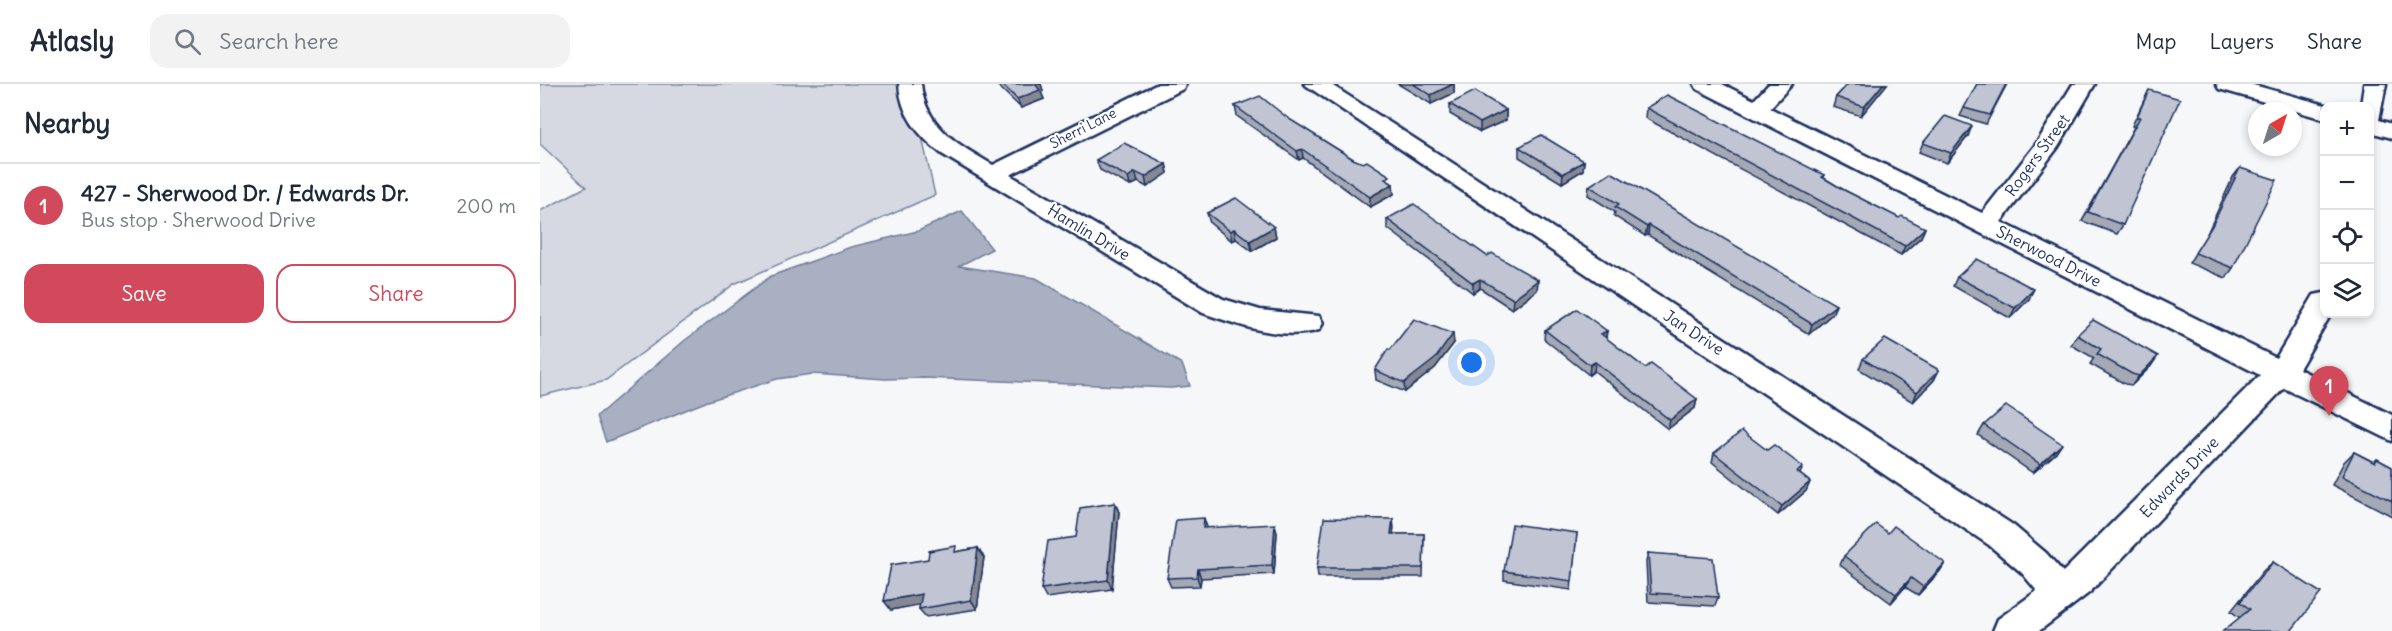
<!DOCTYPE html>
<html lang="en">
<head>
<meta charset="utf-8">
<style>
	:root { --surface:#fff; --page:#f2f2f3; --text:#1f2937; --muted:#747a83; --line:#e0e1e3; --accent:#d1495b }
	body { margin:0; font-family:Delius,sans-serif; background:var(--page); color:var(--text) }
	.controls { position:absolute; right:18px; top:18px; display:grid; overflow:hidden; border-radius:12px; box-shadow:0 3px 9px #0003 }
	.controls button { width:54px; height:54px; display:grid; place-items:center; padding:0; border:0; border-bottom:2px solid var(--line); background:var(--surface); color:var(--text); font:30px sans-serif }
	.compass { position:absolute; left:1708px; top:18px; width:54px; height:54px; border-radius:50%; background:var(--surface); box-shadow:0 3px 9px #0003; rotate:39deg }
	.you { position:absolute; left:932px; top:279px; width:21px; height:21px; margin:-15px; border:4px solid #fff; border-radius:50%; background:#1a73e8; box-shadow:0 0 0 9px #1a73e833 }
	.badge { display:grid; place-items:center; width:39px; height:39px; border-radius:50%; background:var(--accent); color:#fff; font-size:20px; font-weight:700 }
	.pin { position:absolute; translate:-50% -50px; filter:drop-shadow(0 2px 3px #0008) }
	.pin::after { content:''; position:absolute; top:32px; width:21px; height:18px; background:inherit; clip-path:polygon(0 0,100% 0,50% 100%) }
	.list { margin:0; padding:0; list-style:none }
	h2 { display:flex; justify-content:space-between; align-items:center; height:78px; margin:0; padding:0 24px; font-size:26px }
	h2 small { font-size:20px; font-weight:400; color:var(--muted) }
	.list li { display:grid; grid-template-columns:39px 1fr auto; gap:18px; align-items:center; box-sizing:border-box; height:84px; padding:0 24px; border-top:2px solid var(--line) }
	.list b { display:block; font-size:22px; white-space:nowrap }
	.list p { margin:0; font-size:20px; white-space:nowrap; color:var(--muted) }
	.list em { font-size:20px; font-style:normal; color:var(--muted) }
	.actions { display:flex; gap:12px; padding:18px 24px }
	.actions a { flex:1; padding:14px 0; border:2px solid var(--accent); border-radius:18px; text-align:center; font-size:21px; color:var(--accent) }
	.actions .main { background:var(--accent); color:#fff }
	.icon { flex:none; width:33px; height:33px; fill:none; stroke:currentColor; stroke-width:2; stroke-linecap:round; stroke-linejoin:round }
	.map { position:relative; flex:none; width:1852px; height:547px; overflow:hidden }
	header { display:flex; align-items:center; gap:36px; box-sizing:border-box; height:84px; padding:0 30px; background:var(--surface); border-bottom:2px solid var(--line) }
	header strong { font-size:28px }
	nav { display:flex; gap:33px; margin-inline-start:auto; font-size:21px }
	.search { width:420px; height:54px; background:var(--page); display:flex; align-items:center; gap:15px; box-sizing:border-box; padding:0 21px; border-radius:18px; color:var(--muted); font-size:22px }
	main { display:flex }
	aside { flex:1; background:var(--surface) }
	.map>svg:first-child { display:block }
	.green { fill:#d6d9e2; stroke:#7884a0; stroke-width:1.5 }
	.water { fill:#a9b0c1; stroke:#707c99; stroke-width:1.5 }
	.lines { fill:none; stroke-linecap:round; stroke-linejoin:round }
	.street-casing { stroke:#1b2f5e; stroke-width:5 }
	.street { fill:#fff; fill-rule:evenodd }
	.wall { fill:#a5a9b5; stroke:#1b2f5e; stroke-width:1.5 }
	.shaded-wall { fill:#868994; stroke:#1b2f5e; stroke-width:1.5 }
	.building { fill:#c0c4d3; stroke:#1b2f5e; stroke-width:1.5 }
	.labels { text-anchor:middle; stroke-width:4.5; stroke-linejoin:round; paint-order:stroke }
	.far-street-label { font-size:14px; fill:#1b2f5e; stroke:#fff }
	.street-label { font-size:16px; fill:#1b2f5e; stroke:#fff }
</style>
</head>
<body>
<header>
<strong>Atlasly</strong>
<div class="search"><svg class="icon" aria-label="search" viewBox="0 0 24 24"><circle cx="10" cy="10" r="6"/><path d="M15 15l6 6"/></svg>Search here</div>
<nav><a>Map</a><a>Layers</a><a>Share</a></nav>
</header>
<main>
<aside>
<h2>Nearby<small></small></h2>
<ul class="list">
<li><span class="badge">1</span><div><b>427 - Sherwood Dr. / Edwards Dr.</b><p>Bus stop · Sherwood Drive</p></div><em>200 m</em></li>
</ul>
<div class="actions"><a class="main">Save</a><a>Share</a></div>
</aside>
<div class="map">
<svg width="1852" height="547" viewBox="0 0 1852 547">
	<rect width="100%" height="100%" fill="#f6f7f9"/>
	<filter id="ink" filterUnits="userSpaceOnUse"><feTurbulence type="fractalNoise" baseFrequency=".0167" numOctaves="2"/><feDisplacementMap in="SourceGraphic" scale="12" xChannelSelector="R" yChannelSelector="G"/><feConvolveMatrix kernelMatrix="1 2 1 2 8 2 1 2 1" color-interpolation-filters="sRGB"/></filter>
	<g filter="url(#ink)">
		<!-- green -->
		<path class="green" d="M0 0H370L395 111 194 200 66 296 0 312V127L46 103 0 60Z"/>
		<!-- water -->
		<path class="water" d="M422 127 452 165 419 182 496 194 642 280 650 302 631 304 383 294 345 295 272 290 237 295 168 317 66 358 57 332 144 257 231 192 311 163 378 147Z"/>
		<g class="lines">
			<defs>
				<g id="street">
					<path d="M359 0H381C385 43 419 61 453 81L618 0H646L643 5 470 91 683 215 720 226 779 232 783 239 779 246C742 257 698 241 663 229L402 70C378 51 361 31 359 0Z"/>
					<path d="M764 0H790L1473 441 1506 469 1523 488 1720 291 1157 5 1154 0H1182L1214 16 1229 0H1252L1230 24 1442 129 1496 60 1533 0H1555L1518 63 1461 138 1736 274 1774 211 1784 209V230H1791L1759 285 1852 331V357L1744 304 1550 508 1499 547H1453L1458 535 1497 507 1482 489 1449 461Z"/>
					<path d="M1676 0H1710L1789 22H1784V35L1679 5Z"/>
					<path d="M1824 0H1846L1839 36 1852 40V54L1830 48V22H1821Z"/>
				</g>
			</defs>
			<!-- street casing -->
			<use href="#street" class="street-casing"/>
			<!-- street -->
			<use href="#street" class="street"/>
		</g>
		<!-- wall -->
		<g class="wall">
			<path d="M456 0H501L503 7 501 8 504 15 481 24Z"/>
			<path d="M858 0H914V9L891 20Z"/>
			<path d="M1308 0H1347L1321 32 1293 23 1296 13Z"/>
			<path d="M1437 0H1467L1446 40 1420 32 1424 24Z"/>
			<path d="M1609 6 1583 141 1577 150 1542 137 1594 43 1592 42 1604 16Z"/>
			<path d="M910 20 966 26V36L940 48 910 30Z"/>
			<path d="M695 22 749 35 850 98 854 110 830 123 763 74 759 76 697 32Z"/>
			<path d="M1106 24 1284 91V94L1304 106 1359 134 1385 144 1381 153 1361 171 1105 34Z"/>
			<path d="M1428 52 1407 79 1379 68 1383 59Z"/>
			<path d="M979 63 1044 77 1043 86 1022 99 979 73Z"/>
			<path d="M556 76 626 80 628 89 607 103 598 98 590 102 560 86Z"/>
			<path d="M1700 84 1693 184 1686 194 1649 179 1666 152 1693 93Z"/>
			<path d="M1049 102 1296 221 1292 230 1269 250 1108 151 1105 152 1074 132 1075 128 1048 111Z"/>
			<path d="M667 129 734 143 736 153 712 167 696 155 692 157 670 139Z"/>
			<path d="M847 135 947 172 998 196 997 206 972 225 940 204 933 209 847 144Z"/>
			<path d="M1417 193 1489 215 1470 234 1413 202Z"/>
			<path d="M1005 246 1067 247 1066 254 1105 284 1157 315 1155 324 1128 345 1054 287 1049 291 1004 255Z"/>
			<path d="M1537 251 1611 282 1592 301 1585 300 1550 280 1554 274 1531 261Z"/>
			<path d="M914 259 895 284 865 308 836 296 835 286 850 266Z"/>
			<path d="M1323 275 1399 286 1394 296 1373 318 1319 285Z"/>
			<path d="M1444 341 1516 369 1493 389 1438 351Z"/>
			<path d="M1227 366 1263 383 1260 390 1270 398 1266 407 1238 431 1172 378 1174 369Z"/>
			<path d="M1814 368 1834 378 1837 375 1852 383V432L1792 401 1804 378Z"/>
			<path d="M575 419 579 428 572 505 506 514 501 505 536 453Z"/>
			<path d="M853 435V450H884L883 493H778L777 484Z"/>
			<path d="M667 444 737 449 734 490 661 494 660 502 631 503 627 494Z"/>
			<path d="M1037 449 1031 506 964 496V487Z"/>
			<path d="M1348 449 1405 479 1400 487 1378 511 1365 503 1351 519 1300 481 1304 472Z"/>
			<path d="M438 464 444 473 437 525 386 533 379 525 380 520 351 526 388 475 420 467Z"/>
			<path d="M1108 469 1178 513 1175 522 1108 518 1106 478Z"/>
			<path d="M1733 478 1751 547 1700 534 1691 527 1723 487Z"/>
		</g>
		<!-- shaded-wall -->
		<g class="shaded-wall">
			<path d="M494 0H501L503 7 501 8 504 15 481 24 477 15Z"/>
			<path d="M913 0H914V9L891 20V11Z"/>
			<path d="M1343 0H1347L1321 32 1324 23Z"/>
			<path d="M966 26V36L940 48V39Z"/>
			<path d="M1432 42 1428 52 1407 79 1411 69Z"/>
			<path d="M762 65 763 74 759 76 757 67Z"/>
			<path d="M1044 77 1043 86 1022 99 1023 90Z"/>
			<path d="M626 80 628 89 607 103 605 93Z"/>
			<path d="M595 88 598 98 590 102 588 93Z"/>
			<path d="M853 100 854 110 830 123V113Z"/>
			<path d="M1109 141 1108 151 1105 152 1107 143Z"/>
			<path d="M734 143 736 153 712 167 710 157Z"/>
			<path d="M1385 144 1381 153 1361 171 1365 162Z"/>
			<path d="M694 145 696 155 692 157 690 147Z"/>
			<path d="M940 195V204L933 209V199Z"/>
			<path d="M998 196 997 206 972 225 973 215Z"/>
			<path d="M1494 205 1489 215 1470 234 1475 224Z"/>
			<path d="M1296 221 1292 230 1269 250 1272 240Z"/>
			<path d="M1067 247 1065 256 1061 250Z"/>
			<path d="M913 250 914 259 895 284 865 308 864 299Z"/>
			<path d="M1618 272 1611 282 1592 301 1599 292Z"/>
			<path d="M1055 278 1054 287 1049 291 1050 281Z"/>
			<path d="M1399 286 1394 296 1373 318 1377 308Z"/>
			<path d="M1157 315 1155 324 1128 345 1130 336Z"/>
			<path d="M1522 360 1516 369 1493 389 1500 380Z"/>
			<path d="M1270 398 1266 407 1238 431 1242 422Z"/>
			<path d="M575 419 579 428 572 505 568 496Z"/>
			<path d="M664 434 667 443 666 453 663 444Z"/>
			<path d="M853 435 854 444 852 459 851 450Z"/>
			<path d="M735 440 737 449 734 490 732 481Z"/>
			<path d="M438 464 444 473 437 525 431 516Z"/>
			<path d="M1405 479 1400 487 1378 511 1383 503Z"/>
			<path d="M658 485 661 494 660 502 657 493Z"/>
			<path d="M1371 494 1365 503 1351 519 1356 510Z"/>
			<path d="M382 510 389 519 351 526 344 517Z"/>
		</g>
		<!-- building -->
		<g class="building">
			<path d="M462 0H495L500 6 477 15Z"/>
			<path d="M873 0H913L891 11Z"/>
			<path d="M1308 0H1343L1324 23 1296 13Z"/>
			<path d="M1437 0H1466L1450 31 1424 24Z"/>
			<path d="M1609 6 1640 15 1583 141 1548 128 1600 33H1597Z"/>
			<path d="M935 7 966 26 940 39 910 20Z"/>
			<path d="M1127 11 1284 91 1282 93 1304 106 1359 134 1362 132 1385 144 1365 162 1106 24Z"/>
			<path d="M720 12 749 35 813 75 823 79 827 77 850 92 845 95 853 100 830 113 762 65 757 67 695 22Z"/>
			<path d="M1405 32 1432 42 1411 69 1383 59Z"/>
			<path d="M1001 51 1044 77 1023 90 979 63Z"/>
			<path d="M584 59 626 80 605 93 595 88 588 93 556 76Z"/>
			<path d="M1700 84 1737 96 1693 184 1655 169 1672 142Z"/>
			<path d="M1071 88 1296 221 1272 240 1109 141 1107 143 1075 123 1079 120 1049 102Z"/>
			<path d="M696 114 734 143 710 157 694 145 690 147 667 129Z"/>
			<path d="M874 120 947 172 952 169 998 196 973 215 940 195 933 199 847 135Z"/>
			<path d="M1437 175 1494 205 1475 224 1417 193Z"/>
			<path d="M1037 225 1067 247 1061 250 1105 284 1111 280 1157 315 1130 336 1055 278 1050 281 1005 246Z"/>
			<path d="M874 235 913 250 895 275 864 299 835 286 848 265 850 266Z"/>
			<path d="M1553 236 1618 272 1599 292 1592 290 1557 270 1561 265 1537 251Z"/>
			<path d="M1345 255 1399 286 1377 308 1323 275Z"/>
			<path d="M1466 322 1522 360 1500 380 1444 341Z"/>
			<path d="M1202 347 1227 366 1234 361 1263 383 1257 388 1270 398 1242 422 1174 369Z"/>
			<path d="M1814 368 1835 379 1837 375 1852 383V417L1802 392Z"/>
			<path d="M575 419 568 496 501 505 508 457 536 453 540 424Z"/>
			<path d="M664 434 663 444 735 440 732 481 658 485 657 493 627 494 636 436Z"/>
			<path d="M784 434 853 435 851 450H884L883 484H777Z"/>
			<path d="M972 440 1037 449 1032 497 964 487Z"/>
			<path d="M1336 440 1348 449 1354 442 1405 479 1383 503 1371 494 1356 510 1304 472Z"/>
			<path d="M416 462 415 468 438 464 431 516 379 525 382 510 344 517 351 481 388 475 389 467Z"/>
			<path d="M1108 469 1173 474 1178 513 1111 509Z"/>
			<path d="M1733 478 1781 509 1751 547H1683L1710 525 1700 518Z"/>
		</g>
	</g>
	<g class="labels">
		<!-- far-street labels -->
		<g class="far-street-label">
			<text transform="translate(543 44) rotate(-27)" y="5">Sherri Lane</text>
		</g>
		<!-- street labels -->
		<g class="street-label">
			<text transform="translate(1497 71) rotate(-54)" y="6">Rogers Street</text>
			<text transform="translate(549 148) rotate(31)" y="6">Hamlin Drive</text>
			<text transform="translate(1509 172) rotate(27)" y="6">Sherwood Drive</text>
			<text transform="translate(1154 248) rotate(33)" y="6">Jan Drive</text>
			<text transform="translate(1639 393) rotate(-46)" y="6">Edwards Drive</text>
		</g>
	</g>
</svg>
<div class="controls">
<button>+</button>
<button>−</button>
<button><svg class="icon" aria-label="locate" viewBox="0 0 24 24"><circle cx="12" cy="12" r="6"/><path d="M12 2v4M12 18v4M2 12h4M18 12h4"/></svg></button>
<button><svg class="icon" aria-label="layers" viewBox="0 0 24 24"><path d="M12 4l9 5-9 5-9-5zM3 14l9 5 9-5"/></svg></button>
</div>
<svg class="compass" viewBox="-18 -18 36 36"><path d="M0-13l5 13h-10z" fill="#e53935"/><path d="M0 13l5-13h-10z" fill="#747a83"/></svg>
<div class="you"></div>
<div class="pin badge" style="left:1789px;top:332px">1</div>
</div>
</main>
</body>
</html>
